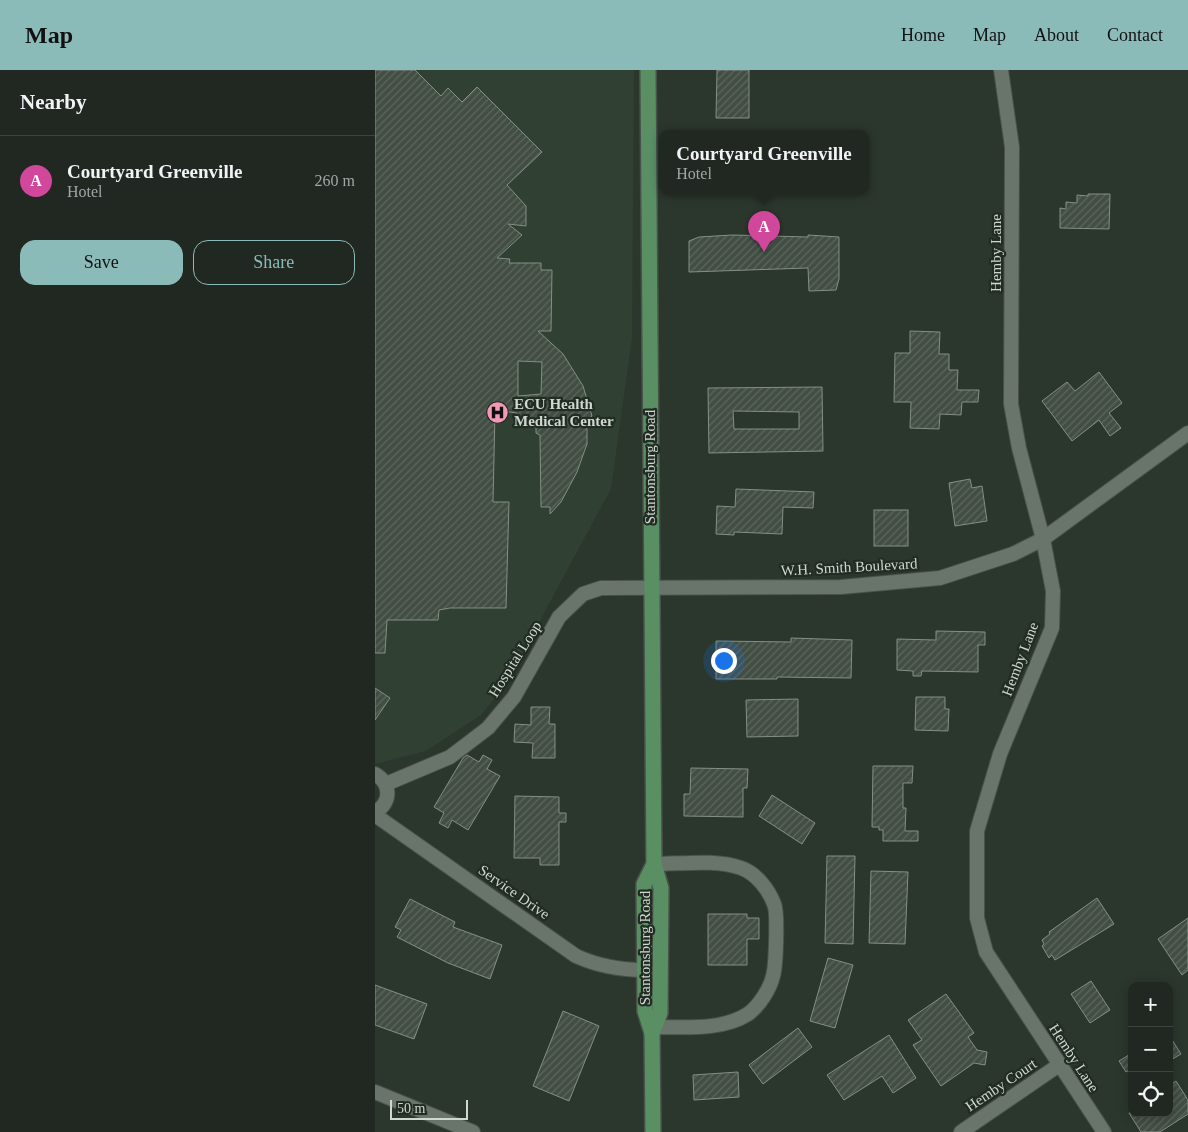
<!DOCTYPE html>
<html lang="en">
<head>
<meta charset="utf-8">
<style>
	:root { --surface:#202821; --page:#2d342e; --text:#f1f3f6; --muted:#a2a6a5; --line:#3d443f; --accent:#8bbbb9 }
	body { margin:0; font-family:Georgia,serif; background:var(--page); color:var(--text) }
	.controls { position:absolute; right:15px; bottom:15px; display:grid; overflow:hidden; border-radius:10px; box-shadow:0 2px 12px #0003 }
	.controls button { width:45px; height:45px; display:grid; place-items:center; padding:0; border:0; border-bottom:1px solid var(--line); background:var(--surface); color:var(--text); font:25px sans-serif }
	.scale { position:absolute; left:15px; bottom:12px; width:78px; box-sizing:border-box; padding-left:5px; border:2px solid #d0d7d1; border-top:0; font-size:14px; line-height:18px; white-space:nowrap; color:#d0d7d1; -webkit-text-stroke:4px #212c23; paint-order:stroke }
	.you { position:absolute; left:348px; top:590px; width:18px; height:18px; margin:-12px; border:4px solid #fff; border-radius:50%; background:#1a73e8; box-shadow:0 0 0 8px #1a73e833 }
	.badge { display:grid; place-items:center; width:32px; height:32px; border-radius:50%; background:var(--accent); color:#fff; font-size:16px; font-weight:700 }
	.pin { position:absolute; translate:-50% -41px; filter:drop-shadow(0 1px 2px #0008) }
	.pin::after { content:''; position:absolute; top:26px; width:18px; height:15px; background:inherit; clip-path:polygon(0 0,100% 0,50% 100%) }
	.popup { position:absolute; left:284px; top:60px; width:210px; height:65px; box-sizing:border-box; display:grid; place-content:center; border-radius:10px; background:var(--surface); filter:drop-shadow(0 1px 4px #0005); font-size:16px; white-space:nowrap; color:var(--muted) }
	.popup b { font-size:19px; color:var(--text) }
	.popup::after { content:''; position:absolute; left:50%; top:100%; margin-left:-10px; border:10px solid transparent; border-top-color:var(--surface) }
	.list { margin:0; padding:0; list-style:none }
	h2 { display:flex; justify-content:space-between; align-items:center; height:65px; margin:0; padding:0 20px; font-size:21px }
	h2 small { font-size:16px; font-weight:400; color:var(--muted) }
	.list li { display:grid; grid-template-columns:32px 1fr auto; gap:15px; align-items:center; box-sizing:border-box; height:90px; padding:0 20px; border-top:1px solid var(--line) }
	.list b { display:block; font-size:19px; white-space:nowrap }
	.list p { margin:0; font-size:16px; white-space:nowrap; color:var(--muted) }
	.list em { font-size:16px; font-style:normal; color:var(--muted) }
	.actions { display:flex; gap:10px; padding:15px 20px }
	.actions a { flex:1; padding:11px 0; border:1px solid var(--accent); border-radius:15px; text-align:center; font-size:18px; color:var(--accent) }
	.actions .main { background:var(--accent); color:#111 }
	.icon { flex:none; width:28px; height:28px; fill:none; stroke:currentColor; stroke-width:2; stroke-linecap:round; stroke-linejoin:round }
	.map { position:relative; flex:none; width:813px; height:1062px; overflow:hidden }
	header { display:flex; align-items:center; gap:30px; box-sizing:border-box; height:70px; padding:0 25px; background:var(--accent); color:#111 }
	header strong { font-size:24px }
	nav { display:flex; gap:28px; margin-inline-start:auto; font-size:18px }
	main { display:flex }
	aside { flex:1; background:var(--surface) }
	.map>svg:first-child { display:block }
	.built { fill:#304032 }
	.building { fill:url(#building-hatch); stroke:#839085; fill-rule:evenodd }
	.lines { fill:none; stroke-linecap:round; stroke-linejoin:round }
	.minor-casing { stroke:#48514a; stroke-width:16 }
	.major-casing { stroke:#48514a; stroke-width:18 }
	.minor { stroke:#69756a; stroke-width:14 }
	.major { stroke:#598f63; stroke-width:15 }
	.labels { text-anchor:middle; stroke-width:4.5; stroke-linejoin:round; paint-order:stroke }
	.street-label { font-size:15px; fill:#d0d7d1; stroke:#212c23 }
	.poi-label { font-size:15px; font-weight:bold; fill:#d0d7d1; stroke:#212c23; text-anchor:start }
</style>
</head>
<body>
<header>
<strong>Map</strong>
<nav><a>Home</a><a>Map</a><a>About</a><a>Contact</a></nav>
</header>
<main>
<aside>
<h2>Nearby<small></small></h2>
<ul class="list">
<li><span class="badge" style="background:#d1479c">A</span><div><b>Courtyard Greenville</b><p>Hotel</p></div><em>260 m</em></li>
</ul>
<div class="actions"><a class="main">Save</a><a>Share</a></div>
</aside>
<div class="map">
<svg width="813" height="1062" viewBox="0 0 813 1062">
	<defs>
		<pattern id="building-hatch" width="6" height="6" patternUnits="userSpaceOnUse" patternTransform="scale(1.25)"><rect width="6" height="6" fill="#424d43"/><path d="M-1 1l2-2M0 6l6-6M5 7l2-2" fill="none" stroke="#5c665d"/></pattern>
	</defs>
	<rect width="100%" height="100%" fill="#2b362c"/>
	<!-- built -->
	<path class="built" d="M0 0H259L257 268 236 419 169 543 138 606 106 645 51 681 0 694Z"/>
	<!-- building -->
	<g class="building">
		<path d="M0 0H40L66 26 73 18 87 32 102 17 167 82 132 115 151 136V156L133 154 147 165 122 188 135 189 134 193H166V200H177L176 261H163L188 284 208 316 217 346 212 349V374L202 402 186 432 175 444V437H166L165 365 161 363V357L141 356 142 343 120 340 118 432H134L131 538H75L64 540 63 550H12L10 583H0ZM143 291 167 292 166 324 143 326Z"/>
		<path d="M342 0H374V48H341Z"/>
		<path d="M713 124H735L734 159 685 158V138L691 139V132L702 133V125L713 126Z"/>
		<path d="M357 165 433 167V165L464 167V209L461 220 434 221 433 198 314 202V171L324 167Z"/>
		<path d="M535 261 565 262 564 284H574V300H583L582 320H604L603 332H587L586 345 565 344 564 359 535 358 536 332H519L520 283H535Z"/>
		<path d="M724 302 747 333 734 343 746 358 735 366 724 350 697 371 667 331 692 312 700 321Z"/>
		<path d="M447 317 448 381 334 383 333 318ZM358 341 424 342V359H359Z"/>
		<path d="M595 409 597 418 607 416 612 451 580 456 574 413Z"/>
		<path d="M361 419 439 422 438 438 408 437 407 464 359 462V465L341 464 342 436 360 437Z"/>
		<rect x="499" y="440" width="34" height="36"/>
		<path d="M561 561 610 562V575H603V602L547 601 546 606H538V601L522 600V569L561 570Z"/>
		<path d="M416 568 477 570 476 608 402 607V609H341V571L416 572Z"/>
		<path d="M0 618 15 628 0 650Z"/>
		<path d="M541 627H570V639H574L573 661 540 660Z"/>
		<path d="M423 629V666L372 667 371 630Z"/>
		<path d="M156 637H175L174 654H180V688H157L158 673 139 672 140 654 156 655Z"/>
		<path d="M92 685 104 692 108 685 117 690 112 699 125 706 93 760 77 750 73 758 64 753 69 743 59 737 88 688Z"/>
		<path d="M498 696H538L537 713H528V738H531L530 761H543V771H508V760H504V757H497Z"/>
		<path d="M316 698 373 699 372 718H368V747L309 746V724H315Z"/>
		<path d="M397 725 440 753 427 774 384 746Z"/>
		<path d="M140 726 184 727V743H191V752H184V795H165V788H139Z"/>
		<path d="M452 786H480L478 874 450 873Z"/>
		<path d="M496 801 533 802 530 874 494 873Z"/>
		<path d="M722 828 739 854 680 890 677 885 674 888 667 876 669 874 667 870 675 864 674 862Z"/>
		<path d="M35 829 80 852 78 857 127 875 115 909 73 893 22 867 26 860 20 857Z"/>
		<path d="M333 844H372V848H384V869H372V895H333Z"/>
		<path d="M813 848V900L807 905 783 869Z"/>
		<path d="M453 888 478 895 460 958 435 951Z"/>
		<path d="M716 911 735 940 715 953 696 924Z"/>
		<path d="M0 915 52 934 39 969 0 955Z"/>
		<path d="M571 924 599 963 593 967 602 980 612 982 610 995 599 993 566 1016 538 975 547 970 533 950Z"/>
		<path d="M188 941 224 956 194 1031 158 1016Z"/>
		<path d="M423 958 437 977 388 1014 374 995Z"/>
		<path d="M514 965 541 1008 518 1023 507 1006 469 1030 452 1005Z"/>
		<path d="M794 965 806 984 794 991Z"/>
		<path d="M757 983V998L751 1002 744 991Z"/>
		<path d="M363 1002 364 1027 319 1030 318 1005Z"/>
		<path d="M801 1011 813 1030V1044L785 1062H766L754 1043H794V1016Z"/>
	</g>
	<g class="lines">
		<defs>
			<g id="minor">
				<path d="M626 0 637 77 636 334 644 378 668 469 678 521 677 558 625 684 602 761V848L611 882 729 1062"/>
				<path d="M0 704C16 713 17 733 0 742"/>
				<path d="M11 714 75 687 113 658 139 627 184 547 208 524 226 518 466 517 565 508 638 484 668 469 813 363"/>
				<path d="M0 745 201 886C223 896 246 900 270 900"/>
				<path d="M279 794C306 794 341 789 366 798 381 803 394 820 399 834 403 842 401 896 398 906 395 919 384 936 373 944 346 961 310 957 279 957"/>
				<path d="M0 1022 98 1062"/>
				<path d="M586 1062 684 995"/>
			</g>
			<g id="major">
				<path d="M273 0 279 794 286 818 285 943 277 963"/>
				<path d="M278 1062 277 963 270 941 269 814 279 794"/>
			</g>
		</defs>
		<!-- minor casing -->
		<use href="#minor" class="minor-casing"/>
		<!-- major casing -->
		<use href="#major" class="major-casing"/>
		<!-- minor -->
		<use href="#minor" class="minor"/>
		<!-- major -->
		<use href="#major" class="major"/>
	</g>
	<!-- icons -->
	<defs>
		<symbol id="hospital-disc" viewBox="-11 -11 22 22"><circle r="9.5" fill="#f09ab7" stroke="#212c23"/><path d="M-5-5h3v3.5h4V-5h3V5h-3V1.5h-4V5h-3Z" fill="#111"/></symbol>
	</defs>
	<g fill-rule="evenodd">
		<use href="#hospital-disc" x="110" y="330" width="25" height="25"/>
	</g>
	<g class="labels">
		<!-- street labels -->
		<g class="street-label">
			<text transform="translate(621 183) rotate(-90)" y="5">Hemby Lane</text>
			<text transform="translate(275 397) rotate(-90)" y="5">Stantonsburg Road</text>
			<text transform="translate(474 497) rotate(-3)" y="5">W.H. Smith Boulevard</text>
			<text transform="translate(140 589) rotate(-58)" y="5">Hospital Loop</text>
			<text transform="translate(645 589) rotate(-69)" y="5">Hemby Lane</text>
			<text transform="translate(139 822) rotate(35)" y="5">Service Drive</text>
			<text transform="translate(270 878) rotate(-90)" y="5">Stantonsburg Road</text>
			<text transform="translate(699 988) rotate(57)" y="5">Hemby Lane</text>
			<text transform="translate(626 1015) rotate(-34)" y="5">Hemby Court</text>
		</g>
		<!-- poi labels -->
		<g class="poi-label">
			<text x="139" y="339">ECU Health<tspan x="139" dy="17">Medical Center</tspan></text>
		</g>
	</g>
</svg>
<div class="controls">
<button>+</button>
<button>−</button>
<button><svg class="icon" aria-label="locate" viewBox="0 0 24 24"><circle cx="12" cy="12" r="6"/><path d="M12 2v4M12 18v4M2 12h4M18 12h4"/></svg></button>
</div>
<div class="scale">50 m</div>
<div class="you"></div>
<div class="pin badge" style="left:389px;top:182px;background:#d1479c">A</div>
<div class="popup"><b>Courtyard Greenville</b>Hotel</div>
</div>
</main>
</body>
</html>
